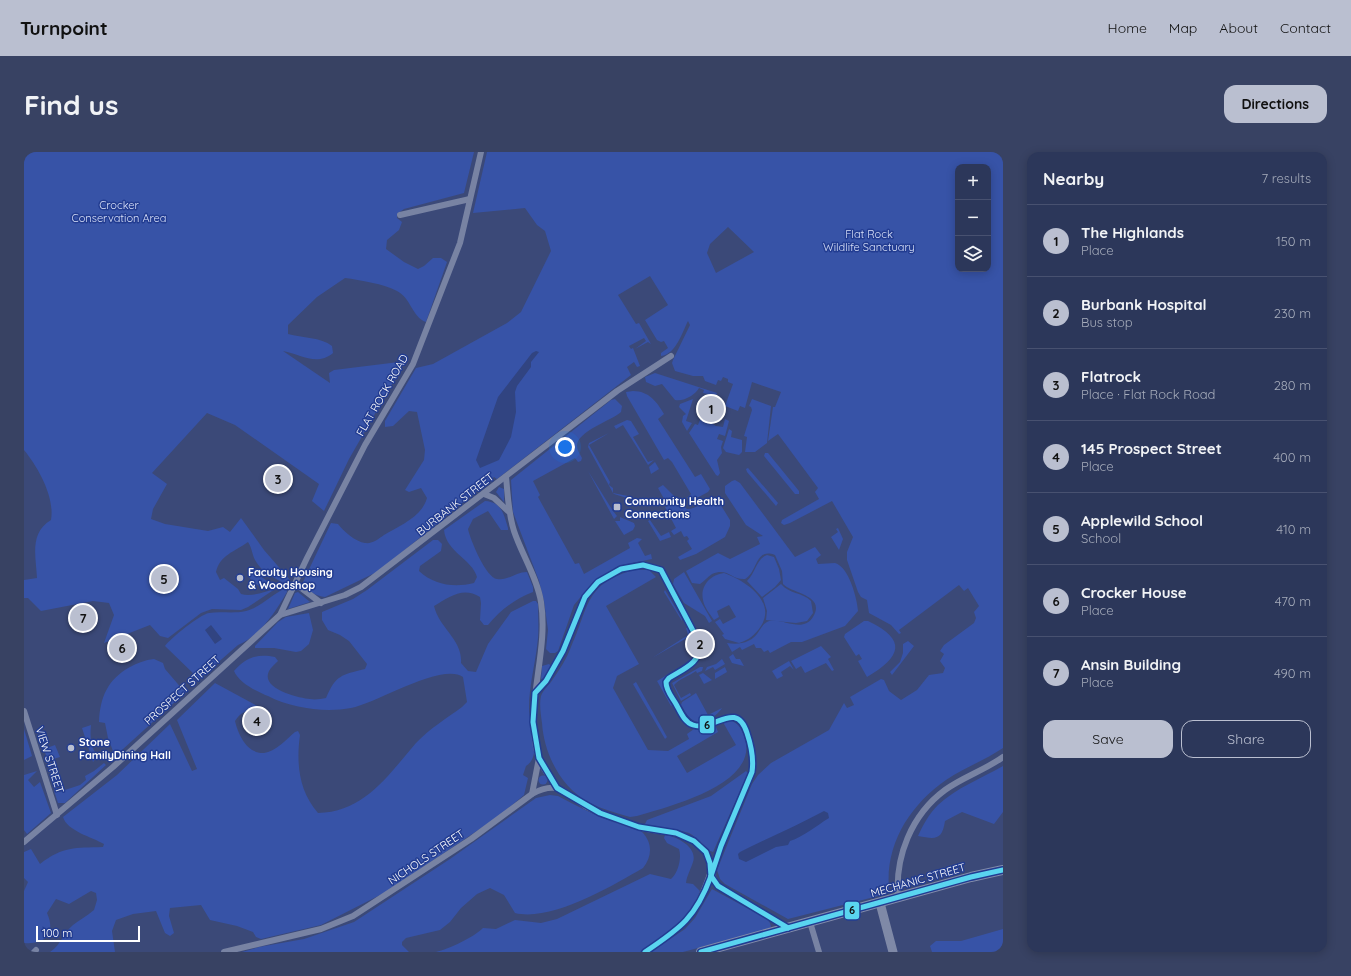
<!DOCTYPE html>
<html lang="en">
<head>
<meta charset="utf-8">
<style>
	:root { --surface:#2c375a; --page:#384263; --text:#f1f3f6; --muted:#a6acbb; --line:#485170; --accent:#babfd0 }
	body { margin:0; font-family:Quicksand,sans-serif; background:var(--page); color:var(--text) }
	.controls { position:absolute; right:12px; top:12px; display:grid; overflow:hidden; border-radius:8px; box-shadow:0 2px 10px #0003 }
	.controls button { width:36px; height:36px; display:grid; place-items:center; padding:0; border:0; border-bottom:1px solid var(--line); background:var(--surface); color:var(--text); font:20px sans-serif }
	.scale { position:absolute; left:12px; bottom:10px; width:104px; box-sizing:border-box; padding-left:4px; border:2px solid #fff; border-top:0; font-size:11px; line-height:14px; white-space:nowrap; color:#fff; -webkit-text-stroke:3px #223c91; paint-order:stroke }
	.you { position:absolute; left:541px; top:295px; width:14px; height:14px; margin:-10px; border:3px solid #fff; border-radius:50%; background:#1a73e8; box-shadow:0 0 0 6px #1a73e833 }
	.badge { display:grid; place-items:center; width:26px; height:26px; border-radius:50%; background:var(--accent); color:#111; font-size:13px; font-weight:700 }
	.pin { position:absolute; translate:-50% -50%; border:2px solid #fff; box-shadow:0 1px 4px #0006 }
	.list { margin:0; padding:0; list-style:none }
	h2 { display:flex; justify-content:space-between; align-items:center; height:52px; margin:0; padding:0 16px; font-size:17px }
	h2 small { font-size:13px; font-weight:400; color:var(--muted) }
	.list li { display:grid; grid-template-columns:26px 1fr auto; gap:12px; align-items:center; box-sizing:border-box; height:72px; padding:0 16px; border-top:1px solid var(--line) }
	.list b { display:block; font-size:15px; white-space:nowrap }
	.list p { margin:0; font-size:13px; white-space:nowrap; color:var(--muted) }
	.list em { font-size:13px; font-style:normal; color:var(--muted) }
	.actions { display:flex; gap:8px; padding:12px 16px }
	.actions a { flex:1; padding:9px 0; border:1px solid var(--accent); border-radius:12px; text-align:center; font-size:14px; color:var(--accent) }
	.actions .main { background:var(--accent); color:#111 }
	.icon { flex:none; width:22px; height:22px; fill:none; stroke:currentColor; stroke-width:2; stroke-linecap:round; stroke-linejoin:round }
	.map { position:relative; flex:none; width:979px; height:800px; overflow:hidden; border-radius:12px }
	header { display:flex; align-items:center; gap:24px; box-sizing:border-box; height:56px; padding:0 20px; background:var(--accent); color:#111 }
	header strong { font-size:19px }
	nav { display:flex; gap:22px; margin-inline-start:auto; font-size:14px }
	.intro { display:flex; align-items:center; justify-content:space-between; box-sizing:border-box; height:96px; padding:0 24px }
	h1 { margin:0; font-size:28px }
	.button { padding:10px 18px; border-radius:12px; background:var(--accent); color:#111; font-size:14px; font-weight:700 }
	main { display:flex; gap:24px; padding:0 24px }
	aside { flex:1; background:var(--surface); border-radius:12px; box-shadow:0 2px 10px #0003 }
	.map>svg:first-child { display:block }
	.green { fill:#3753a7; fill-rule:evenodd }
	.water { fill:#314481 }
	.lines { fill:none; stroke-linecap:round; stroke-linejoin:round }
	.street { stroke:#7883a3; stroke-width:6 }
	.secondary { stroke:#7f89a7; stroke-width:9 }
	.primary { stroke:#828baa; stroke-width:10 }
	.bus-1-casing { stroke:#223c91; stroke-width:8 }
	.bus-1 { stroke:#5ad5f0; stroke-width:5 }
	.poi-dot { fill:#babfd0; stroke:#223c91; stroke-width:1.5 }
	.labels { text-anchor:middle; stroke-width:3; stroke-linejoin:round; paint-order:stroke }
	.park-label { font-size:11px; fill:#d9e1f9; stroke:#223c91 }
	.street-label { font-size:11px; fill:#fff; stroke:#223c91 }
	.poi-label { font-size:11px; font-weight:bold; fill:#fff; stroke:#223c91; text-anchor:start }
	.line-badge { stroke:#223c91; stroke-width:1.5 }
	.pale-badge-label { font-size:11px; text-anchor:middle; font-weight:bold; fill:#111 }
</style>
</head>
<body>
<header>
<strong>Turnpoint</strong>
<nav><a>Home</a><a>Map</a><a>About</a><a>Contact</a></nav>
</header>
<div class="intro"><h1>Find us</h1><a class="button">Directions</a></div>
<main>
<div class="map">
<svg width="979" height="800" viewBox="0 0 979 800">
	<rect width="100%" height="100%" fill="#3b4978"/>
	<!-- green -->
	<g class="green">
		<path d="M0 0H450L440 41 380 57 373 62V66L378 70 375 78 363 88 362 97 380 110 394 117 400 114 409 106H417L423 110 402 170C388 165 387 146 373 139 360 132 336 128 321 126L293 145 264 173V182C278 186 297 185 308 194L309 201C292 215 277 202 259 199L306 231 305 221 310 218 375 210 379 213 325 307 300 359 288 349 295 332 211 273 183 261 128 321 143 332 129 357 127 367 141 372 184 379 199 375 206 380 217 366 240 398 266 428 263 433C251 426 238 421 231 408 228 402 228 396 224 390 210 400 196 403 192 420L196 428 200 426 214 437 217 442C228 445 240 440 251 437L224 455 217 458 188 457 177 461 144 486 136 484 126 473 80 491 90 463 85 451 69 449 17 459 4 446H0V428L13 426C12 405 5 381 27 368 31 345 14 315 0 298Z"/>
		<path d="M463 0H979V596C961 608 940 616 922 628 886 653 861 692 865 737L862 742 764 767 701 732 696 727 693 718 728 632 734 623 747 611 805 578 820 551 823 556 830 553 826 545 857 527 860 528 865 539 877 548 893 538 905 523 919 521 921 516 916 509 920 502 916 499 920 493 950 471 952 466 950 460 955 454 944 436 940 439 935 433 875 478 877 481 875 482 867 473 845 461 843 448 837 445 834 440 823 408V400L829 385 808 349 766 371 760 373 757 371 758 368 795 347 791 340 794 336 754 282 744 289 749 255H751L757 240 728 230 721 256 716 254 714 259 701 254 709 232 704 230V227L699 225 697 229 694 228 692 233 681 229 679 224H669L651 219 648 211 649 208 666 173 664 169C658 181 652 202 637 204V201L644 196 640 189 637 190 633 188 621 168 644 153 626 124 594 143 612 172 615 171 627 192 624 190 611 197 622 189 620 186 605 194 607 197 609 196 616 214 613 215 610 210 603 215 607 223 473 327 470 325 355 419 301 445C292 444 282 439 279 430L307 371 314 372C319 379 332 390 341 391 349 392 354 387 360 383 375 374 398 365 403 346L397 336 385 340 381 338 400 308 401 298 393 260 385 259 369 274 361 275V269L392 216 409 212 483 171 497 160 527 99 521 79 513 73 501 56 449 61ZM934 15H964V117H934ZM704 75 730 100 692 121 683 101 686 92Z"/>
		<path d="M631 221 693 241 690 250 682 247 684 242 679 241 680 238 675 236C672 242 660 250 651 248L638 232 631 234 622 230 621 225Z"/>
		<path d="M609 239C625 239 633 250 640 262L634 267 671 325 677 322 686 337 684 340 669 348 663 346 667 342 648 310 644 306 640 308 603 244 602 240Z"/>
		<path d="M591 247 598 254 597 260C587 269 553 279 553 294 553 298 556 302 558 306L557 309 554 310 551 306 509 329 516 343 514 345 551 412 555 411 560 422 606 396 604 391 613 386 618 387 614 391 621 404 627 402 628 407 594 414 569 430 550 453 534 499 531 501H526L522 497 524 478 520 449 515 429 489 360 487 328 587 248Z"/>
		<path d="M669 247 662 269 668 271 663 279 658 270 659 264 662 262 655 255 656 252Z"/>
		<path d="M728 247 747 254 743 291 731 300H721L723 285 720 284 728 258 727 255 725 254Z"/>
		<path d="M679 259 690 263 687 271 692 274 699 275 701 267 705 269 701 284 695 282 693 287 699 289 697 295 698 301 693 308 696 321 694 324 692 323 665 281 671 272 674 273Z"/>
		<path d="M603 268 607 269 615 282 609 285 624 310 630 308 624 313 599 273 592 277 590 274Z"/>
		<path d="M705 277 708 279 707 285 718 288V300L715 303 702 300 699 296Z"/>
		<path d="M585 281 565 293 586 330 585 333 589 336V341L604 344 603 346 590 342 589 341 564 295 565 291Z"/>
		<path d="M741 301H744L775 339V342H771L740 304Z"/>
		<path d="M631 310 635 317 627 322 625 315Z"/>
		<path d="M724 316 754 351 752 354 723 320 722 317Z"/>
		<path d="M564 319 589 359 593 364 590 367Z"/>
		<path d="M711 328 716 331 771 405 791 395 797 403 792 407 794 412 811 411C825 415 833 446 834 459L821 474 778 490H767L746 501 744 498 740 500 737 496H732L730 492 718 498 716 495 708 500 703 491C715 493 728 491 735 479 737 476 739 472 743 470 755 463 778 483 789 465 802 443 769 442 759 432L758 419 751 403C731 395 734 420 721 427 707 428 704 415 688 422 683 425 681 429 676 432L668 431 662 419 694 401 706 407 736 392 733 385 739 384 722 373 701 341V334L708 329Z"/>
		<path d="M639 333 663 357C674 357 682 346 693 347L706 368V374L701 385 672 402 656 408 654 405 668 397 663 389 665 387 663 384 660 385 657 379 650 383 647 379 652 376 641 355 644 354 634 336Z"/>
		<path d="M475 335 480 337V350L472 340Z"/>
		<path d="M461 349C478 350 480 363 484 376V378H477L464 359 449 367 444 377C446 387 462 426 473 427 484 429 492 420 503 420L509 435V440C491 447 476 458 464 473H460L456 468 457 451 456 445C439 434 425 445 410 454 415 476 439 488 437 511L444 519 452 520 464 492 487 460 509 449H512L514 452C514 463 515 475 514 486 512 509 505 533 505 556 505 574 519 603 502 614L499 623 504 626 500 643 475 664 362 740 297 773 237 787 232 785 229 780 213 774 186 768 177 753 146 756 145 764 150 781 146 784 141 781 132 759 109 762 92 768 88 779 91 800H26C38 792 38 782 49 773 55 768 63 764 70 758L73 748 72 741 67 739 45 752 32 747 23 761C32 781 22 793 0 791V739L4 730 0 726V700L7 697 16 712C39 694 51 696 79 695L80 692C68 685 43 679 39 665L93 623 146 572 168 619 173 617 153 568 191 531 237 556 235 558C223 559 218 558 211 569 214 582 223 602 240 601 251 600 263 587 271 580L274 579 276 583C272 612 275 639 294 661 341 660 365 622 392 591 405 577 423 566 438 555L443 550 439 525C418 510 353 551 327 556 301 561 267 556 244 544 232 539 215 531 210 519 221 506 233 501 251 505L254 509C251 512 247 515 245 519 236 537 275 546 286 547 291 548 297 547 302 546 312 523 317 523 341 517L343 512 325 489 316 483 304 478 298 468V460L329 447 343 438 409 388H414L418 392 417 399 396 414 395 419C410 433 430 436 450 431L453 425C448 407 422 400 420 378Z"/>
		<path d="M596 365 610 371 611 374 609 378 600 383 591 369H596Z"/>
		<path d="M626 368 637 384 645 380 647 385 636 389 624 369Z"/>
		<path d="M814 376 819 387 815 398 807 385 814 380 812 377Z"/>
		<path d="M743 403 750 405 755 417 757 428 751 435 738 445 723 429C731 422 732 407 743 403Z"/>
		<path d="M610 418H625L632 425 582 454 615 512 593 524 589 536 624 598 644 599 665 587 663 582 670 577 681 578 692 575 694 580 653 604 663 621 712 593 700 572 701 569H708C717 573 720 582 722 591 729 634 643 655 613 664L606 665C592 661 578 657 566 651 537 636 520 602 518 571 517 563 515 552 517 544 519 538 526 532 529 527 536 517 543 506 547 495 565 455 561 431 610 418Z"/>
		<path d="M660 420 688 469 685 471 681 464 660 451 649 432 650 427Z"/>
		<path d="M227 421 233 422 249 433C241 439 228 432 224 423Z"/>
		<path d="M700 421C720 428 753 449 737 474 731 483 725 488 715 491L701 487 698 483 700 482 691 470 696 467 699 472 712 465 705 453 693 459 695 465 690 468C686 462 680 455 679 448 676 434 686 423 700 421Z"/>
		<path d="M757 432C765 442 778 440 787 449L789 461 783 469 772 471 742 468 743 459 739 446Z"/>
		<path d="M262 436 263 440C252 459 236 484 214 493L175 527 141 494C147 486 175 463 185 461 197 459 209 462 222 459 237 455 248 442 262 436Z"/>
		<path d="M641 438 658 467V469L640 440Z"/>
		<path d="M274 440 286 450 264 457 271 441Z"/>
		<path d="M285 461 289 478 285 492 277 499 272 500 250 496H231V494L254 470 262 465Z"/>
		<path d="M840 469H844C884 488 877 505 843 525L834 509 838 507 835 502 832 504 820 485 821 482Z"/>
		<path d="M662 476H664L668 483 628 506 664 483Z"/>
		<path d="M884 489 890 494 868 523 866 520 876 510 879 501V492Z"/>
		<path d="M797 494 807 505 804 507 810 518 808 519 802 511 781 521 777 514 772 517 767 509Z"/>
		<path d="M709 502 712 507H716L720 514 708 511 705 505Z"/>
		<path d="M130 507 139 511 141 517 159 538 163 539 88 607 85 603 89 599 84 586 81 571 75 570C76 545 84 527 106 515 113 511 121 508 130 507Z"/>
		<path d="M698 507 701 512 691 518 689 515 681 519 683 515 692 512Z"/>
		<path d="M765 509 770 518 766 514 757 520 759 524 753 527 748 519Z"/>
		<path d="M525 512 527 514 520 526 517 527 518 514Z"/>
		<path d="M676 515H679L678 519 673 521 672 519C665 524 655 527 650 533L657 546 666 541 667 543 657 549 648 531Z"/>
		<path d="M701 515 703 520 691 527V521Z"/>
		<path d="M679 521 688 528 680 532 675 523Z"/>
		<path d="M643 523C634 533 643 543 648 553L647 554 633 529Z"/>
		<path d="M612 530 643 585 641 587 609 532Z"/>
		<path d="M672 541 684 563 698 556C691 566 677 576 666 566 662 563 660 557 657 553L658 550Z"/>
		<path d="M67 573C66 583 66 596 74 604L69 610 58 576Z"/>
		<path d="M0 577 8 604 0 608Z"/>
		<path d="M31 593 36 605 26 608 29 627 20 597Z"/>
		<path d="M80 611 82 613 41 651H34L30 639 31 636H33L35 640 56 633 62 628 61 624 70 619Z"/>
		<path d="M979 614V660L970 672 938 660 921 669C918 689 911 687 894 684 899 673 905 662 914 653 932 636 958 626 979 614Z"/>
		<path d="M13 619 4 628 10 635 16 630 27 661 3 682 0 678V623Z"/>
		<path d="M722 619 724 621 689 700C680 698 674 685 665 681 651 676 633 678 621 672L623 668 687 644Z"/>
		<circle cx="519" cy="628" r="4.5"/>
		<path d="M526 643 534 644C551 653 568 662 587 669 596 672 611 673 618 680 629 691 628 705 619 716 588 734 527 770 491 761L480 743 466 736 453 742 437 756 426 770 416 778 382 786 378 790V793L385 800H218L235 795 280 787 330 770 426 707 512 646Z"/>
		<path d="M641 683C652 684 674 695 669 710 667 717 663 723 662 731L669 732 676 739 669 756 659 769 616 800H412C425 797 450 785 459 776L472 777 491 768 517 771 533 767 626 722 647 727C654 721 658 706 655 697L643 691 640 686Z"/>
		<path d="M688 737 743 767 746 771 747 775 741 778 659 800H627L661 777 671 766Z"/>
		<path d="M979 777V800H908L906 794 912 789H937Z"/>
	</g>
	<!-- water -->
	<g class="water">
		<path d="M512 199 515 200 507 210V215L493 234 491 240 492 260 487 285 475 308 456 316 452 308 474 245 508 201Z"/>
		<path d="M187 473 198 487 191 492 181 478Z"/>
		<path d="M800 659 804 661 805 666C792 674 779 685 766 689L764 693 752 695 722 710 715 707 714 702 716 700C744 686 772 674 800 659Z"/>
	</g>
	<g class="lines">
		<!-- street -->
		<g class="street">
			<path d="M376 63 446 47"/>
			<path d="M482 325C484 344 484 360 490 379 498 403 513 425 517 450 525 502 500 551 514 604 517 615 527 626 533 636"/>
			<path d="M460 342 470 346 484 359"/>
			<path d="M272 432 297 451"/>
			<path d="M256 463 321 443 337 435 593 239 647 204"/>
			<path d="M0 559 33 663"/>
			<path d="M508 642 515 606"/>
			<path d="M0 690 89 615 256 463 283 406 341 293 389 212 436 91 457 0"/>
			<path d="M874 745C871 705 887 663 921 638 939 625 961 618 979 605"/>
			<path d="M786 770 795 800"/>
			<path d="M10 800 12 798"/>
			<path d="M200 800 297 777 329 764 447 687 508 642C515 638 524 635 532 636 540 637 555 650 563 655 580 663 599 671 618 676 638 681 658 678 676 693 689 704 683 721 694 734L763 776"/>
			<path d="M621 800C658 774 671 767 686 722"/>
		</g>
		<!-- secondary -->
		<path class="secondary" d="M856 751 869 800"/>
		<!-- primary -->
		<path class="primary" d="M677 800 947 725 979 718"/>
		<defs>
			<g id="bus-1">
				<path d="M619 413 637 418 676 492C677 511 659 517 645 526L642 530C642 539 648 545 652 552 656 559 660 570 669 573 690 580 712 547 723 581 727 593 730 607 728 620L697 694 687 724 686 711 682 700 670 689 652 681 615 675 576 661 533 636 515 606 509 570 511 541 522 529 539 499 561 445 574 430 597 417Z"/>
				<path d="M687 724 694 734 764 776"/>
				<path d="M621 800C657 776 672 765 687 724"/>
				<path d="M677 800 947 725 979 718"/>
			</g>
		</defs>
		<!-- bus-1 casing -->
		<use href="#bus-1" class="bus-1-casing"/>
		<!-- bus-1 -->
		<use href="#bus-1" class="bus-1"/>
	</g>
	<!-- markers -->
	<g class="poi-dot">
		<rect x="589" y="351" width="8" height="8" rx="2"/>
		<circle cx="216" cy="426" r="4"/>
		<circle cx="47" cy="596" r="4"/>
	</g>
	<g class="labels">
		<!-- park labels -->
		<g class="park-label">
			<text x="95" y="57">Crocker<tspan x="95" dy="13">Conservation Area</tspan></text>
			<text x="845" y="86">Flat Rock<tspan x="845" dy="13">Wildlife Sanctuary</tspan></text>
		</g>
		<!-- street labels -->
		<g class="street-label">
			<text transform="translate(358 243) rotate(-60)" y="4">FLAT ROCK ROAD</text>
			<text transform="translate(431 352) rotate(-38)" y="4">BURBANK STREET</text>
			<text transform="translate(158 538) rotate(-42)" y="4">PROSPECT STREET</text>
			<text transform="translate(26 608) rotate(72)" y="4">VIEW STREET</text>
			<text transform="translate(402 705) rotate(-34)" y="4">NICHOLS STREET</text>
			<text transform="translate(894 728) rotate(-16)" y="4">MECHANIC STREET</text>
		</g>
		<!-- poi labels -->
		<g class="poi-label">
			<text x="601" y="353">Community Health<tspan x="601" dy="13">Connections</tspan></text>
			<text x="224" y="424">Faculty Housing<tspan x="224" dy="13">&amp; Woodshop</tspan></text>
			<text x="55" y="594">Stone<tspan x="55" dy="13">FamilyDining Hall</tspan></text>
		</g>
	</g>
	<g class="line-badge">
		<rect x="675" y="563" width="16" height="19" rx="4" fill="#5ad5f0"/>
		<rect x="820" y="749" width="16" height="19" rx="4" fill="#5ad5f0"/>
	</g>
	<g class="pale-badge-label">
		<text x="683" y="577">6</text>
		<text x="828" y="762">6</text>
	</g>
</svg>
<div class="controls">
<button>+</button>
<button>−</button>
<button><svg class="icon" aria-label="layers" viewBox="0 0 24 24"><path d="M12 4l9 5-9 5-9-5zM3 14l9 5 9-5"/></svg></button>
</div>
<div class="scale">100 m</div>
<div class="you"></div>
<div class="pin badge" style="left:687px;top:257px">1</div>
<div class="pin badge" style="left:676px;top:492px">2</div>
<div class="pin badge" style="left:254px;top:327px">3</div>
<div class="pin badge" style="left:233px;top:569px">4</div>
<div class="pin badge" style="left:140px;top:427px">5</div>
<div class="pin badge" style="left:98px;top:496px">6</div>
<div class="pin badge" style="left:59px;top:466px">7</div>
</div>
<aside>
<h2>Nearby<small>7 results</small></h2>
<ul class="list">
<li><span class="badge">1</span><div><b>The Highlands</b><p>Place</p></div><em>150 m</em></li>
<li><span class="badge">2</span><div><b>Burbank Hospital</b><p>Bus stop</p></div><em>230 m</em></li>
<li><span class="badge">3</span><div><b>Flatrock</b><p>Place · Flat Rock Road</p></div><em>280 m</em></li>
<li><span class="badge">4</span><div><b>145 Prospect Street</b><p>Place</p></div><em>400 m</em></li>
<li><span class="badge">5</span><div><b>Applewild School</b><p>School</p></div><em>410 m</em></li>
<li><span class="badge">6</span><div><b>Crocker House</b><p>Place</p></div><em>470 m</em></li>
<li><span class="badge">7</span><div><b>Ansin Building</b><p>Place</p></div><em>490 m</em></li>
</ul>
<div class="actions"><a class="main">Save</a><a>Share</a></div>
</aside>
</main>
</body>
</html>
